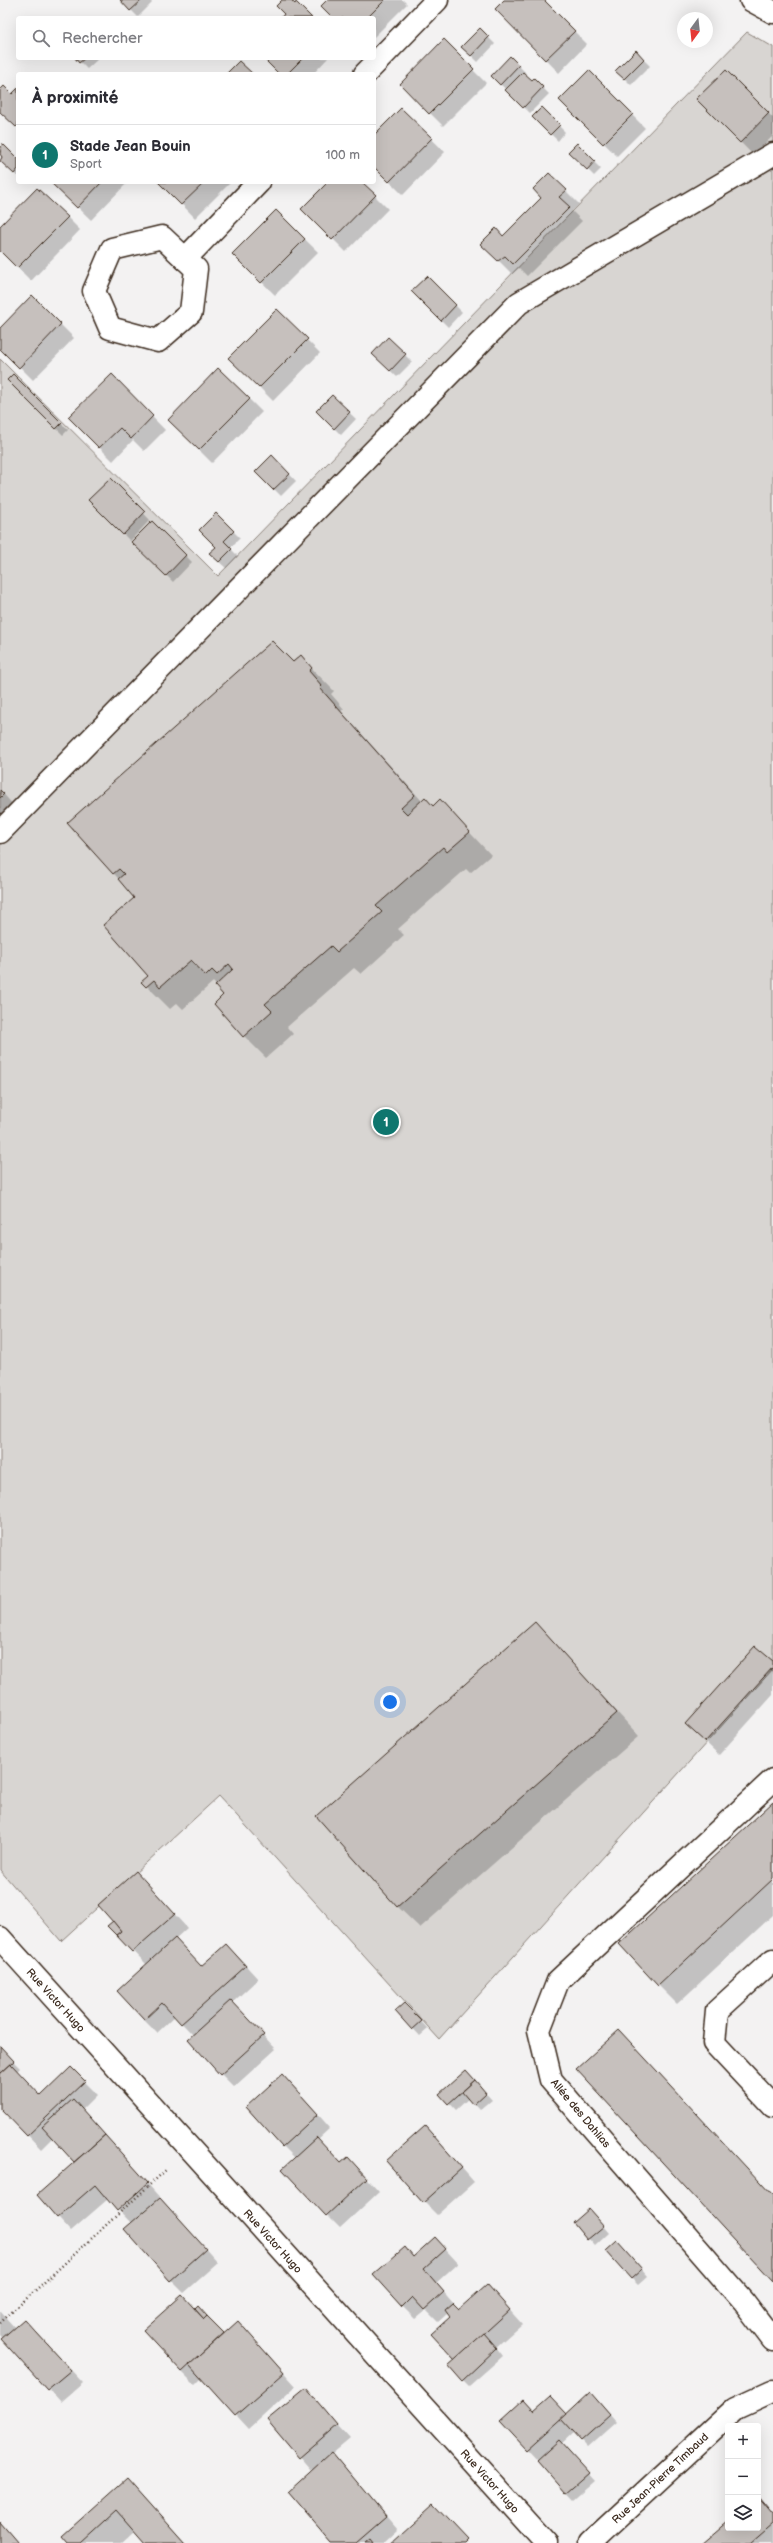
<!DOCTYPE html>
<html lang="fr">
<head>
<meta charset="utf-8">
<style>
	:root { --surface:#fff; --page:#f2f2f3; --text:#2b2b33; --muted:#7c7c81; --line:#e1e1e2; --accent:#0f766e }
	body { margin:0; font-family:"Balsamiq Sans",sans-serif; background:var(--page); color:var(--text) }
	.controls { position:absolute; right:12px; bottom:12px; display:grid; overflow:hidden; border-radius:4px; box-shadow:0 4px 16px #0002 }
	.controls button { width:36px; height:36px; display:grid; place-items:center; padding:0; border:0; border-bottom:1px solid var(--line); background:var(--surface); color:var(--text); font:20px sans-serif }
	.compass { position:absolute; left:677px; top:12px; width:36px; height:36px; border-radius:50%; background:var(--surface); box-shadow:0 4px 16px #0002; rotate:195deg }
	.you { position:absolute; left:390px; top:1702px; width:14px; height:14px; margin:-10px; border:3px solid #fff; border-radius:50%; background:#1a73e8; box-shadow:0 0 0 6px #1a73e833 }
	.badge { display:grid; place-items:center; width:26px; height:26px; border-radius:50%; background:var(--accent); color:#fff; font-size:13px; font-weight:700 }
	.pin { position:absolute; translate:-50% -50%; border:2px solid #fff; box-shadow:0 1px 4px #0006 }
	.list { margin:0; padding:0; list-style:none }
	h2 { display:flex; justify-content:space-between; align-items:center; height:52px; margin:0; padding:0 16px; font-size:17px }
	h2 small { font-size:13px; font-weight:400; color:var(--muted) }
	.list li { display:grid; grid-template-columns:26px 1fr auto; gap:12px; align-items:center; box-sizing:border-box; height:60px; padding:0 16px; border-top:1px solid var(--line) }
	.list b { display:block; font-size:15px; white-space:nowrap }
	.list p { margin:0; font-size:13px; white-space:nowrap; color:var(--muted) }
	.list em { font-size:13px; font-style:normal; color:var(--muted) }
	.icon { flex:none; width:22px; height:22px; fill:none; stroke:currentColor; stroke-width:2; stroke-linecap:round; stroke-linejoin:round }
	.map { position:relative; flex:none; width:773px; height:2543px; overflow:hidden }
	.search { position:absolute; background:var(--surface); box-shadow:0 4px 16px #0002; left:16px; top:16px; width:360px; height:44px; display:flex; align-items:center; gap:10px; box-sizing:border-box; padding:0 14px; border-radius:4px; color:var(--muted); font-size:15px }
	.panel { position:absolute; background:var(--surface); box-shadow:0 4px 16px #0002; left:16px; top:72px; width:360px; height:112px; border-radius:4px }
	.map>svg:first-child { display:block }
	.grass { fill:#d8d5d2; stroke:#8a8078 }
	.shadow { fill:#0003 }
	.building { fill:#c6c0bd; stroke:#3b2a1e }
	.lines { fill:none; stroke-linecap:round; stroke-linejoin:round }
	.service-casing { stroke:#3b2a1e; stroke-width:25 }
	.minor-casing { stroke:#3b2a1e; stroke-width:25 }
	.secondary-casing { stroke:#3b2a1e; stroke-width:25 }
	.path { stroke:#3b2a1e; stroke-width:2.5; stroke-dasharray:1 3; stroke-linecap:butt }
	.service { stroke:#fff; stroke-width:22 }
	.minor { stroke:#fff; stroke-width:22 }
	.secondary { stroke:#fff; stroke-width:22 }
	.labels { text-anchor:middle; stroke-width:3.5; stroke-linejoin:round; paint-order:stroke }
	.street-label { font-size:11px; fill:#3b2a1e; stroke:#fff }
</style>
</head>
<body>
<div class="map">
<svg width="773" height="2543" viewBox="0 0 773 2543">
	<rect width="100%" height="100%" fill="#f3f2f2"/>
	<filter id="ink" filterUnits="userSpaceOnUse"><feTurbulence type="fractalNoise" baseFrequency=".025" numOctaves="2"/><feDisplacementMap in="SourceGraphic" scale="8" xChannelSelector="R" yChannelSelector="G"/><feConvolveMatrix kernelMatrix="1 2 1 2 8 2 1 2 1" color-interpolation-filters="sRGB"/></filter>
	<g filter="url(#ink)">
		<!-- grass -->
		<path class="grass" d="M747 32 773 47V1669L439 2039 219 1796 61 1941 0 1870V359L218 576Z"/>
		<!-- shadow -->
		<g class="shadow">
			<path d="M121 0H150L152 3 138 17Z"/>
			<path d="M329 0H403L407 4 374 37V18H334Z"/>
			<path d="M506 0H543L587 44 559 73 496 9Z"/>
			<path d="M480 29 495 44 478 62 463 47Z"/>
			<path d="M444 41 486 83 443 126 401 84Z"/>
			<path d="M510 57 525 72 524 74 532 82 534 79 549 94 530 113 492 76Z"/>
			<path d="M76 58H99L87 69Z"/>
			<path d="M264 58H328L313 74H280Z"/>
			<path d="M642 58 650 66 631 85 617 71Z"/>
			<path d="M726 71 773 118V136L753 155 698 99Z"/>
			<path d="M589 72 645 128 617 156 560 100Z"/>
			<path d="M401 109 445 152 403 195 374 166V137Z"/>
			<path d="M542 109 565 132 558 141 533 117Z"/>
			<path d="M2 144 18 160V177L1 160 4 157 0 153Z"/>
			<path d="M577 145 601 169 594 176 570 152Z"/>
			<path d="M549 174 579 204 572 211 582 221 527 276 519 268 512 274 482 244 504 237 543 198Z"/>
			<path d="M52 182H128L91 220Z"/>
			<path d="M160 182H231L195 218Z"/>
			<path d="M329 182H361L388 209 346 252 303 209Z"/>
			<path d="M276 211 318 252 275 295 233 254Z"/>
			<path d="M67 217 80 230 31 281 0 250V227Z"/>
			<path d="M427 277 462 312 448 327 412 291Z"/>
			<path d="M32 296 74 338 33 380 0 347V329Z"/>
			<path d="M277 310 320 353 273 401 230 358Z"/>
			<path d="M388 338 412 362 397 377 373 354Z"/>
			<path d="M13 375 68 430 63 435 8 380Z"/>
			<path d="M112 376 165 430 144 451 133 440 113 461 69 417Z"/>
			<path d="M332 396 356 419 341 435 317 411Z"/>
			<path d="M249 399 262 412 212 463 169 420Z"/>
			<path d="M272 456 296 481 281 496 257 472Z"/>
			<path d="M111 479 150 520 130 541 90 500Z"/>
			<path d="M216 514 240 538 230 548 238 556 226 568 217 560Z"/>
			<path d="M152 522 192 562 173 582 133 542Z"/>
			<path d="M300 656 334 691 331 694 344 709 341 711 422 801 425 798 434 807 440 801 491 855 470 873 466 869 398 929 404 935 361 974 354 968 287 1027 293 1034 266 1058 244 1036 225 995 213 982 183 1009 177 1003 170 1009 143 982 149 976 136 898 68 823Z"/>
			<path d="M0 790 16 808 0 824Z"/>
			<path d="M535 1623 639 1736 420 1928 397 1906Z"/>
			<path d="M773 1663V1695L719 1755 686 1724Z"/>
			<path d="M773 1803V1915L677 2004 658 1985Z"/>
			<path d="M149 1886 187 1928 175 1939 201 1967 239 1958 258 1979 232 2003 276 2049 234 2087 221 2074 193 2035 175 2016 157 2033 144 2020 147 1965 117 1934Z"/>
			<path d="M397 2011H411L428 2029 420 2036Z"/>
			<path d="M0 2048 20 2068 17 2071 41 2097 71 2069 97 2095 82 2110 218 2263 184 2293 171 2280 132 2224 108 2199 71 2231 38 2195 76 2162 53 2137 41 2149 0 2106Z"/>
			<path d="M472 2078 492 2100 480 2110 469 2098 456 2110 441 2094Z"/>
			<path d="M295 2088 330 2128 318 2139 341 2164 348 2158 379 2192 340 2228 327 2215 295 2158 283 2146Z"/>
			<path d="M438 2141 474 2182 437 2215 424 2202Z"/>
			<path d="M595 2217 609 2233 595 2246 575 2223Z"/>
			<path d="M435 2238 458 2263 436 2283 459 2310 487 2285 522 2324 496 2347 503 2356 469 2386 463 2380 456 2360 452 2317 448 2313 438 2322 426 2310 415 2319 402 2306 405 2248 414 2257Z"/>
			<path d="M624 2249 648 2276 638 2285 631 2278Z"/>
			<path d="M198 2307 225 2335 251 2336 296 2386 249 2429 202 2378 195 2385 182 2372 195 2310Z"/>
			<path d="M0 2311 15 2328 37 2333 83 2383 61 2402 0 2335Z"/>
			<path d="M305 2390 350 2439 332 2454 398 2530 384 2543H333L313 2471 269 2421Z"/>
			<path d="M597 2400 616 2422 588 2447 574 2432 561 2444 595 2481 574 2499 528 2449 523 2401 534 2412 567 2415Z"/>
			<path d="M127 2480 145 2498 185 2543H146L135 2530 121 2543H69Z"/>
			<path d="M758 2497 773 2512V2543H702L728 2521V2528H758Z"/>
		</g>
		<!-- building -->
		<g class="building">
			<path d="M120 0H142L130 11Z"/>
			<path d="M282 0H291L295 4 296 2 312 18H281L284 14 276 6Z"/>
			<path d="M327 0H385L367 18H333L321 6Z"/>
			<path d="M504 0H544L575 31 545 60 495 9Z"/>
			<path d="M480 28 489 37 471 56 461 47Z"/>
			<path d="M444 39 474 69 429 114 400 84Z"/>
			<path d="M636 50 644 59 624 79 615 71Z"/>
			<path d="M510 56 519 65 500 85 491 76Z"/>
			<path d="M75 58H85L79 63Z"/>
			<path d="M263 58H303L287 74H279Z"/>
			<path d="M239 61 253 74H226Z"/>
			<path d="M589 70 633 114 603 144 559 100Z"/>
			<path d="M726 70 769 113 740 143 696 99Z"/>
			<path d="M523 72 532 80 534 78 543 87 523 108 505 90Z"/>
			<path d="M4 86 12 94 18 88V125L16 127 0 112V90Z"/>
			<path d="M542 107 560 125 550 135 532 117Z"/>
			<path d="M401 108 432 138 389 182 374 167V135Z"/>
			<path d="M2 143 18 159V169L14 174 0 161 2 157 0 154Z"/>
			<path d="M577 143 595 161 587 170 568 152Z"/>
			<path d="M549 173 567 190 559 197 570 207 513 264 505 256 498 261 480 244 496 228 503 236 541 198 533 189Z"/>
			<path d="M50 182H102L77 208Z"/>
			<path d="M158 182H205L181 205Z"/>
			<path d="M328 182H362L376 195 332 240 301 209Z"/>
			<path d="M37 188 68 217 17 268 0 251V226Z"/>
			<path d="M276 210 305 239 261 283 232 254Z"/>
			<path d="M427 276 456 305 441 321 411 291Z"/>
			<path d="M32 295 61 324 19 368 0 349V328Z"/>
			<path d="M277 309 308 339 259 388 228 358Z"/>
			<path d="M388 337 406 354 390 371 372 354Z"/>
			<path d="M218 368 250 399 199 450 168 420Z"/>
			<path d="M13 374 62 423 56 429 7 380Z"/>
			<path d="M112 374 153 416 131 439 120 428 99 448 68 417Z"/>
			<path d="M332 395 350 412 334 429 316 411Z"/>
			<path d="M272 455 290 474 273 490 255 472Z"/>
			<path d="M111 478 145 512 123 535 88 500Z"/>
			<path d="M216 513 234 531 224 541 232 549 219 562 209 553 216 547 199 530Z"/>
			<path d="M152 521 186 555 166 576 131 542Z"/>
			<path d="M272 641 293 662 301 655 312 668 309 671 322 686 320 688 415 795 401 808 407 814 425 797 433 806 440 799 470 832 447 852 443 847 376 906 382 912 337 952 331 946 265 1004 272 1011 243 1037 214 1004 223 995 215 986 233 969 229 964 217 975 212 970 206 976 191 960 160 987 154 980 146 987 141 982 148 976 103 925 134 898 118 879 124 874 119 869 113 874 67 823Z"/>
			<path d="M0 790 4 794 0 798Z"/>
			<path d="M535 1622 617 1713 397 1907 316 1816Z"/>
			<path d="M755 1646 773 1661V1667L705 1742 685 1724Z"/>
			<path d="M773 1802V1879L658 1986 619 1944Z"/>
			<path d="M136 1871 175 1914 132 1952 116 1935 121 1931 98 1905Z"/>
			<path d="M113 1921 121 1931 116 1935 107 1926Z"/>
			<path d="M175 1938 201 1966 226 1944 246 1966 181 2024 162 2003 144 2020 117 1991Z"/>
			<path d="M231 2000 264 2035 220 2075 188 2039Z"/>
			<path d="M404 2003 422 2021 412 2030 395 2011Z"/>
			<path d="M619 2030 773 2196V2282L576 2069Z"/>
			<path d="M0 2046 14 2061 0 2074Z"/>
			<path d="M11 2064 41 2096 71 2067 85 2081 27 2136 0 2108V2074Z"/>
			<path d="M466 2070 475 2080 448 2104 439 2094Z"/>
			<path d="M282 2074 318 2114 282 2147 246 2107Z"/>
			<path d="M475 2080 486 2093 473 2105 462 2092Z"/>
			<path d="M73 2099 105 2135 74 2162 42 2127Z"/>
			<path d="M425 2126 462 2168 423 2203 386 2161Z"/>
			<path d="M105 2135 148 2183 117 2211 95 2185 57 2218 37 2195Z"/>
			<path d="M317 2137 341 2163 348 2157 367 2178 326 2216 282 2169Z"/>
			<path d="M160 2198 206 2249 170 2281 124 2229Z"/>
			<path d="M589 2209 604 2226 587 2240 573 2223Z"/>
			<path d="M435 2237 446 2249 424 2269 444 2292 424 2310 412 2297 402 2307 373 2275 405 2247 413 2257Z"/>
			<path d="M617 2241 642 2269 631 2279 606 2251Z"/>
			<path d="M487 2284 510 2310 455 2360 431 2334 450 2317 445 2310 453 2303 459 2309Z"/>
			<path d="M182 2295 204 2319 207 2316 224 2333 182 2372 143 2330Z"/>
			<path d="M198 2306 207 2316 204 2319 195 2309Z"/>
			<path d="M24 2319 71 2370 47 2390 1 2339Z"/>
			<path d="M238 2321 284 2373 235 2416 189 2365Z"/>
			<path d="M484 2333 497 2348 462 2381 448 2365Z"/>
			<path d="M306 2388 337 2425 299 2458 267 2420Z"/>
			<path d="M590 2392 610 2415 581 2441 561 2419Z"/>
			<path d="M550 2396 567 2414 527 2450 500 2421 523 2400 533 2411Z"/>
			<path d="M559 2440 589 2473 566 2493 537 2460Z"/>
			<path d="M332 2452 386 2517 356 2543H332L288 2492Z"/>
			<path d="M127 2478 185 2543H145L117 2511 82 2543H68L62 2536Z"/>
			<path d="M758 2495 773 2513V2523L750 2543H701L728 2520V2528H758Z"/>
			<path d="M434 2504 468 2540 465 2543H391Z"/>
			<path d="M0 2522 18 2543H0Z"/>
			<path d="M371 2539 374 2543H366Z"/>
		</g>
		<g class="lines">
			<defs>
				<g id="service">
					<path d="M0 832 519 303 773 154"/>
					<path d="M773 1780 558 1981 539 2030 551 2080 744 2302 773 2340"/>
					<path d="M773 1960 717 2011 714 2043 773 2106"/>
				</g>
				<g id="minor">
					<path d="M365 74 437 0"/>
					<path d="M162 237 196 269 191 312 158 341 110 328 94 291 112 249Z"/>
					<path d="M185 259 259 182"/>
					<path d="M0 1938 546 2543"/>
					<path d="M590 2543 736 2408 773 2391"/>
				</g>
				<path id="secondary" d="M751 0 773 12"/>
			</defs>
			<!-- service casing -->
			<use href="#service" class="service-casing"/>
			<!-- minor casing -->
			<use href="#minor" class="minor-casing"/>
			<!-- secondary casing -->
			<use href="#secondary" class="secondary-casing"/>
			<!-- path -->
			<path class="path" d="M0 2323 167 2169"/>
			<!-- service -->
			<use href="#service" class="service"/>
			<!-- minor -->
			<use href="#minor" class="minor"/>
			<!-- secondary -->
			<use href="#secondary" class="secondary"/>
		</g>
	</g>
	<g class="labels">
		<!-- street labels -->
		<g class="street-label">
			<text transform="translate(56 2000) rotate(48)" y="4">Rue Victor Hugo</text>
			<text transform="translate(581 2113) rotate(50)" y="4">Allée des Dahlias</text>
			<text transform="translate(273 2241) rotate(48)" y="4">Rue Victor Hugo</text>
			<text transform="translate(660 2478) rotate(-43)" y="4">Rue Jean-Pierre Timbaud</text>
			<text transform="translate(490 2481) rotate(48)" y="4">Rue Victor Hugo</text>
		</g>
	</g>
</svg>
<div class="controls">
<button>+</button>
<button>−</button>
<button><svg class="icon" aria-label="layers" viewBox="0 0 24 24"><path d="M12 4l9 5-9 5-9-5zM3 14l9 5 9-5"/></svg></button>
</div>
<svg class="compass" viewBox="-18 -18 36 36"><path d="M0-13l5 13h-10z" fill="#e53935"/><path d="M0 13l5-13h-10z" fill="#7c7c81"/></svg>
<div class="you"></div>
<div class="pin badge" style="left:386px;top:1122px">1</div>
<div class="search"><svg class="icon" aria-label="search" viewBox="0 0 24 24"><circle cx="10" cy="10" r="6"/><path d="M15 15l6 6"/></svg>Rechercher</div>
<section class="panel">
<h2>À proximité<small></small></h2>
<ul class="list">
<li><span class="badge">1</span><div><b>Stade Jean Bouin</b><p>Sport</p></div><em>100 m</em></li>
</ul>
</section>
</div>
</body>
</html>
